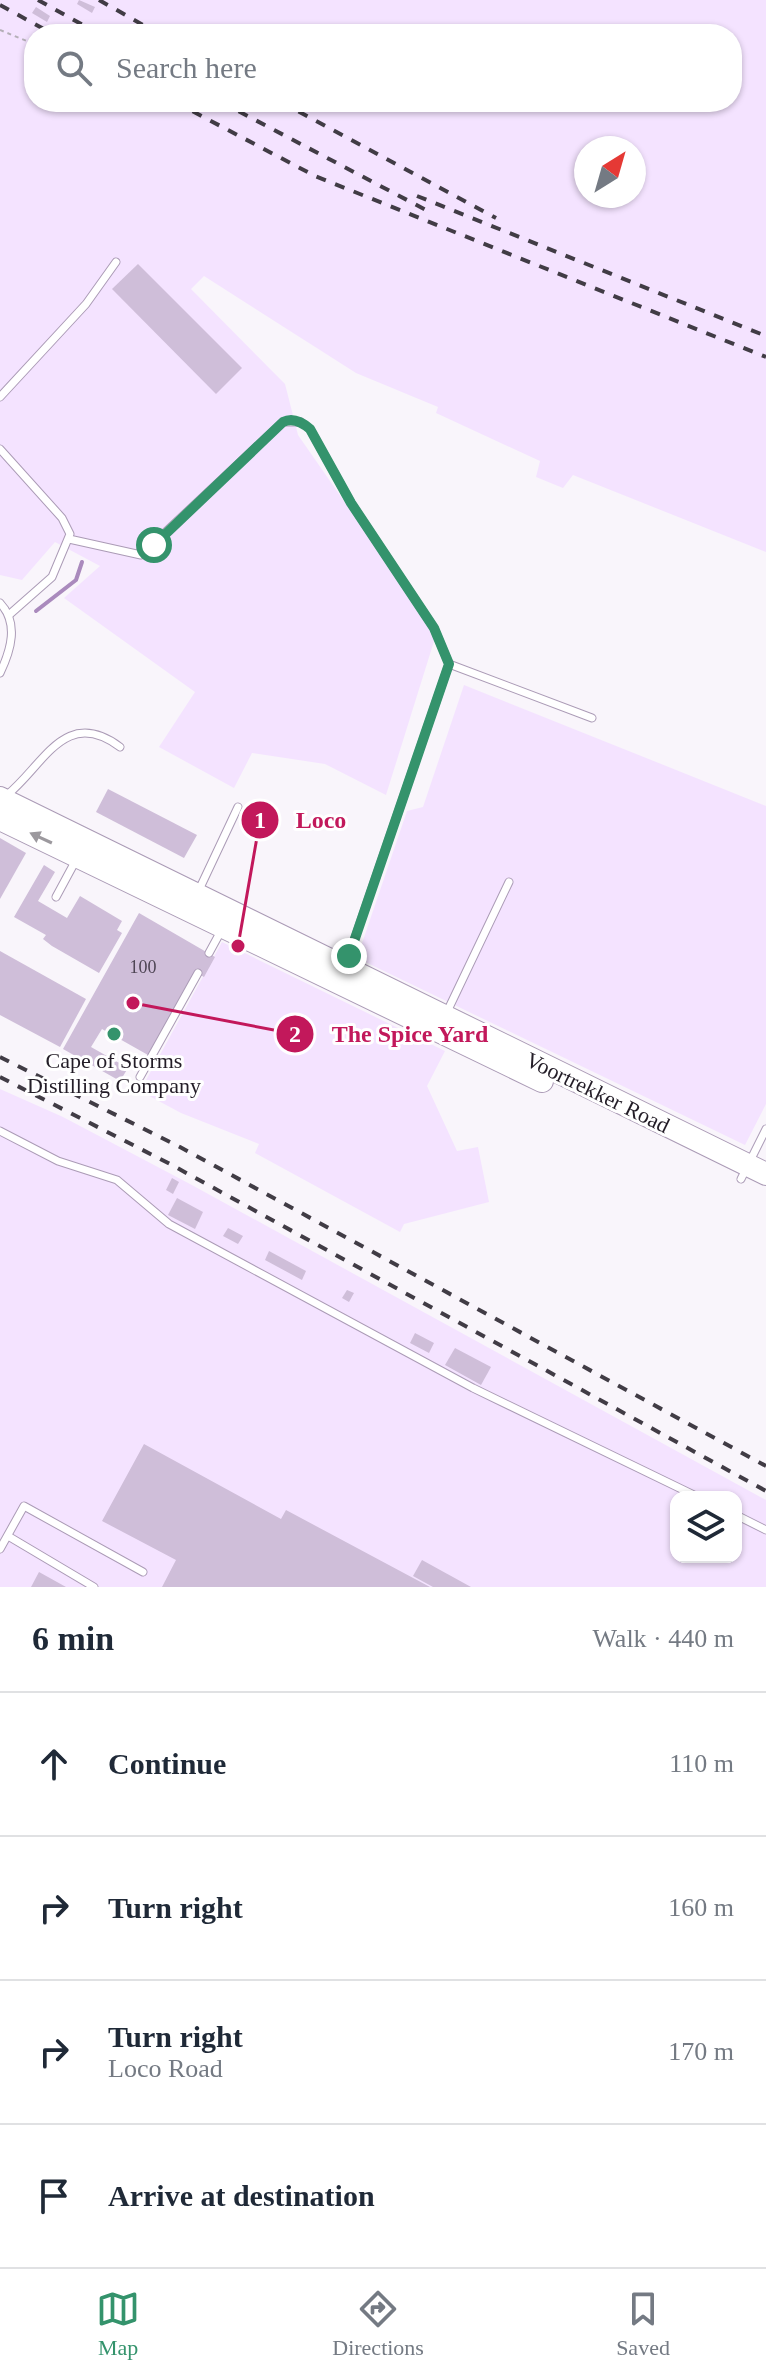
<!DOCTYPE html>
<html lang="en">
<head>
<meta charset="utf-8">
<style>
	:root { --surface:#fff; --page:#f2f2f3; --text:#1f2937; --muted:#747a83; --line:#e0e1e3; --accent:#34936c }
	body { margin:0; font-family:"Times New Roman",serif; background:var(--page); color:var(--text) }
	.controls { position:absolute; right:24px; bottom:24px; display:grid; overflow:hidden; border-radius:16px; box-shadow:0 2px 6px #0004 }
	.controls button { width:72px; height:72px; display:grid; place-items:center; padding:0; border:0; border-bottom:2px solid var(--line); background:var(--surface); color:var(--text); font:40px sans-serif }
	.compass { position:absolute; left:574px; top:136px; width:72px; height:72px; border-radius:50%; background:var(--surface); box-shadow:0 2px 6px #0004; rotate:37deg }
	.stop { position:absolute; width:24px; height:24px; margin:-18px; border:6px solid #34936c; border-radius:50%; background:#fff }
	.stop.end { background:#34936c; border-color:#fff; box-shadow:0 2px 8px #0008 }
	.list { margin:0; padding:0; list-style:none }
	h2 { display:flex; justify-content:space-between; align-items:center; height:104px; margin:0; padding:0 32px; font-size:34px }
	h2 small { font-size:26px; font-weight:400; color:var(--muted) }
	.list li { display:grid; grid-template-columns:52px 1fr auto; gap:24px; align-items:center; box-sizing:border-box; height:144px; padding:0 32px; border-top:2px solid var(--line) }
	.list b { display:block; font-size:30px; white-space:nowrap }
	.list p { margin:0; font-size:26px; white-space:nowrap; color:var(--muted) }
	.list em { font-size:26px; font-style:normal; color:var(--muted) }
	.icon { flex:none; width:44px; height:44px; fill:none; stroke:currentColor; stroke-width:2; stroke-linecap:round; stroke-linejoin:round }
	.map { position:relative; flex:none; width:766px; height:1587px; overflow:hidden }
	.search { position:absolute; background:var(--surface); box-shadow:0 2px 6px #0004; left:24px; right:24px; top:24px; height:88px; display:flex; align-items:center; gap:20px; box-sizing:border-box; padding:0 28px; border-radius:32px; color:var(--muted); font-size:30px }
	.sheet { height:680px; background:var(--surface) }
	nav { display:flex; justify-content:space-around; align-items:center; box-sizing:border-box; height:112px; border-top:2px solid var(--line); background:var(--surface); font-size:22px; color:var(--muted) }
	nav a { display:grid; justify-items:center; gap:4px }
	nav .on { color:var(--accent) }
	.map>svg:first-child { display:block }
	.built { fill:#f4e3ff; fill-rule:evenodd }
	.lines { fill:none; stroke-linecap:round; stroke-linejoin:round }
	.stream { stroke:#aa8abd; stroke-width:4 }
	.building { fill:#cfbed9 }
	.service-casing { stroke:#ab9bb6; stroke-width:9 }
	.primary-casing { stroke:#ab9bb6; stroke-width:24 }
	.path { stroke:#b4afb7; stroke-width:2; stroke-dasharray:4 4; stroke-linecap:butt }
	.service { stroke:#fff; stroke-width:7 }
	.primary { stroke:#fff; stroke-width:22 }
	.rail { stroke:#413c45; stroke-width:4; stroke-dasharray:10 10; stroke-linecap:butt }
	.oneway { fill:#9c999e }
	.route { stroke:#34936c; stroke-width:10 }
	.poi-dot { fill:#34936c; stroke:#fff; stroke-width:3 }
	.labels { text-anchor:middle; stroke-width:6; stroke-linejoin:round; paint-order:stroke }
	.number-label { font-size:18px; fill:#4e4554 }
	.poi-label { font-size:22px; fill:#231d27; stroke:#fff }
	.street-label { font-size:22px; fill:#231d27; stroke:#fff }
	.leader { fill:none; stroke:#c2185b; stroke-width:3 }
	.callout-dot { fill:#c2185b; stroke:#fff; stroke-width:3 }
	.mark-label { font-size:24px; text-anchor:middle; font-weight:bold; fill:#fff }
	.callout-label { font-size:24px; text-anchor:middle; font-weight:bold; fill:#c2185b; stroke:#fff; stroke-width:6; stroke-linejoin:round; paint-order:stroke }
</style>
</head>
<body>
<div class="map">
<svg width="766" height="1587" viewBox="0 0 766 1587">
	<rect width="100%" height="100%" fill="#f9f5fb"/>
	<!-- built -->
	<g class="built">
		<path d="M0 0H766V552L573 475 563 488 536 477 540 461 436 413 438 407 356 373 204 276 191 289 285 384 298 435 412 599 435 638 386 795 325 764 252 753 234 788 159 747 195 692 64 598 100 566 55 542 22 580 0 575ZM34 34H732V102H34ZM586 148H634V196H586Z"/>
		<path d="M464 685 766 806V1104L745 1145 357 958 407 811 423 807Z"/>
		<path d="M222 942 445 1051 427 1086 457 1151 478 1147 489 1202 404 1224 400 1232 255 1153 259 1144 181 1113 140 1091Z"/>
		<path d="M0 1089 63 1117 190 1184 766 1500V1587H0ZM676 1497H736V1557H676Z"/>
	</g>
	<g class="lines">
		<!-- stream -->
		<path class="stream" d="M36 611 76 580 82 562"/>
	</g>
	<!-- building -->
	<g class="building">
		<path d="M79 0 95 7 92 13 77 4Z"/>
		<path d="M36 7 50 16 47 22 32 13Z"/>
		<path d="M66 24 83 34 62 30Z"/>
		<path d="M138 264 242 368 216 394 112 289Z"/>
		<path d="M108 789 197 835 184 858 96 812Z"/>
		<path d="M0 838 26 853 0 899Z"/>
		<path d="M44 865 55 872 38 901 67 918 80 896 122 921 117 930 122 933 99 973 52 946 43 939 46 935 14 917Z"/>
		<path d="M139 913 215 957 204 977 195 972 148 1055 102 1029 91 1047 128 1068 120 1081 63 1049Z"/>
		<path d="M0 951 86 999 60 1047 0 1015Z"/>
		<path d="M172 1178 179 1182 173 1194 166 1190Z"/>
		<path d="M177 1198 203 1212 195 1229 168 1215Z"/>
		<path d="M228 1228 243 1236 238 1244 223 1236Z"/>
		<path d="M269 1251 306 1271 302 1280 265 1260Z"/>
		<path d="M347 1290 354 1293 349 1302 342 1298Z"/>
		<path d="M415 1333 434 1343 429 1353 410 1343Z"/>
		<path d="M455 1348 491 1367 481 1385 445 1365Z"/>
		<path d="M144 1444 281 1519 286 1510 430 1587H162L176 1560 102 1521Z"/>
		<path d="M422 1560 471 1587H433L413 1576Z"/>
		<path d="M39 1572 66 1587H31Z"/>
	</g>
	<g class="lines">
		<defs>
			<g id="service">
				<path d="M0 397 86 304 116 262"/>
				<path d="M0 449 62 518 70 534 52 577 10 614"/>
				<path d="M69 539 141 555 283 422H301L310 429 351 503 434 628 449 664 592 718"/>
				<path d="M0 603C19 623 11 650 0 673"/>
				<path d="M7 795C44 765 65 706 120 747"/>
				<path d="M198 892 238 807"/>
				<path d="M56 897 76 860"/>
				<path d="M209 953 221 931"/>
				<path d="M346 964 449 664"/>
				<path d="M446 1014 509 882"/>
				<path d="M140 1077 198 973"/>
				<path d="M0 1131 58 1161 117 1180 169 1224 473 1388 698 1497"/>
				<path d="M741 1179 766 1129"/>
				<path d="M736 1515 766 1530"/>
				<path d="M8 1536 94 1587"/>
				<path d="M0 1549 24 1506 143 1572"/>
			</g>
			<g id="primary">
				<path d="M0 798 766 1174"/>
				<path d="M0 819 542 1081"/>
			</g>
		</defs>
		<!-- service casing -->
		<use href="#service" class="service-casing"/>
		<!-- primary casing -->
		<use href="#primary" class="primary-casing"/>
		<!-- path -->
		<path class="path" d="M0 30 34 44"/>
		<!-- service -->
		<use href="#service" class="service"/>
		<!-- primary -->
		<use href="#primary" class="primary"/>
		<!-- rail -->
		<g class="rail">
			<path d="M38 0 99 34"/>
			<path d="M99 0 159 34"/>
			<path d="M0 5 53 34"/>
			<path d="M175 102 315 176 766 357"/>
			<path d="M221 102 426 210"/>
			<path d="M281 102 496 218"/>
			<path d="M417 196 766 336"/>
			<path d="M0 1057 180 1147 766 1466"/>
			<path d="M0 1077 170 1164 766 1491"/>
		</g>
	</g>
	<!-- one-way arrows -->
	<defs><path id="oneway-solid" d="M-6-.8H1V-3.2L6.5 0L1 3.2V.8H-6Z" transform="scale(2)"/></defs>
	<use class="oneway" href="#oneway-solid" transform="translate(41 838) rotate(-155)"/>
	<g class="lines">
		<!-- route -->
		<path class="route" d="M154 545 283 422C293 417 302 422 310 429L351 503 434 628 449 664 349 956"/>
	</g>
	<!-- markers -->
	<circle class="poi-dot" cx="114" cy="1034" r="8"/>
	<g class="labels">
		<!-- number labels -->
		<g class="number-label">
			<text x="143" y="973">100</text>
		</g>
		<!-- poi labels -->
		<g class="poi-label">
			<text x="114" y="1068">Cape of Storms<tspan x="114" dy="25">Distilling Company</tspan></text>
		</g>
		<!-- street labels -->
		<g class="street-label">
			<text transform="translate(598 1092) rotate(26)" y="8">Voortrekker Road</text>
		</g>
	</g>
	<!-- callouts -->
	<path class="leader" d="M238 946L260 820M133 1003L295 1034"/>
	<g class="callout-dot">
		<circle cx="238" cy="946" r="8"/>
		<circle cx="133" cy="1003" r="8"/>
		<circle cx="260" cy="820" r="20"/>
		<circle cx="295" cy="1034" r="20"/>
	</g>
	<g class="mark-label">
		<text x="260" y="828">1</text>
		<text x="295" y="1042">2</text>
	</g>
	<g class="callout-label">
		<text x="321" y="828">Loco</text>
		<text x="410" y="1042">The Spice Yard</text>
	</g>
</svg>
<div class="controls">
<button><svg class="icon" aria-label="layers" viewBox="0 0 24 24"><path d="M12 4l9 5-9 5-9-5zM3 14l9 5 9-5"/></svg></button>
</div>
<svg class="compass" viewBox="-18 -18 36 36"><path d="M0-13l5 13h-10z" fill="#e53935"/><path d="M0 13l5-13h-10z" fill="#747a83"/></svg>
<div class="stop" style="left:154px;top:545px"></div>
<div class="stop end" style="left:349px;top:956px"></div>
<div class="search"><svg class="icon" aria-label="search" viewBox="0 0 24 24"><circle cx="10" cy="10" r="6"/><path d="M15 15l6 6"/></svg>Search here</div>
</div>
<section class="sheet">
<h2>6 min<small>Walk · 440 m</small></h2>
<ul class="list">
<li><svg class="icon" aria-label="ahead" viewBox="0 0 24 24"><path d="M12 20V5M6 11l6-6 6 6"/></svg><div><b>Continue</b></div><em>110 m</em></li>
<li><svg class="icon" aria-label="right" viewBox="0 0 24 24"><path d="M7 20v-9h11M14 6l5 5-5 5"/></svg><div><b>Turn right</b></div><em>160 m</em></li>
<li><svg class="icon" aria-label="right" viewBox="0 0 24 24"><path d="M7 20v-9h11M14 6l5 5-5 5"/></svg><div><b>Turn right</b><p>Loco Road</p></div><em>170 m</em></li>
<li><svg class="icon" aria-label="arrive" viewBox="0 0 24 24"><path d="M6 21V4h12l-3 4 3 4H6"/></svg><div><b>Arrive at destination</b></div></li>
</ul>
</section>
<nav>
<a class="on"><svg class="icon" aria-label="map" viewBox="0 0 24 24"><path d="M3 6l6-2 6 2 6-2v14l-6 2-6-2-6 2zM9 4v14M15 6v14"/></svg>Map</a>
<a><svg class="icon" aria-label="directions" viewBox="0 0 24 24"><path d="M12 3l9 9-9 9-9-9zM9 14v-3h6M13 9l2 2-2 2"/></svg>Directions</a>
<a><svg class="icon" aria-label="saved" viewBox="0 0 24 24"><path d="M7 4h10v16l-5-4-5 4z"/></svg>Saved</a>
</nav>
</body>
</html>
